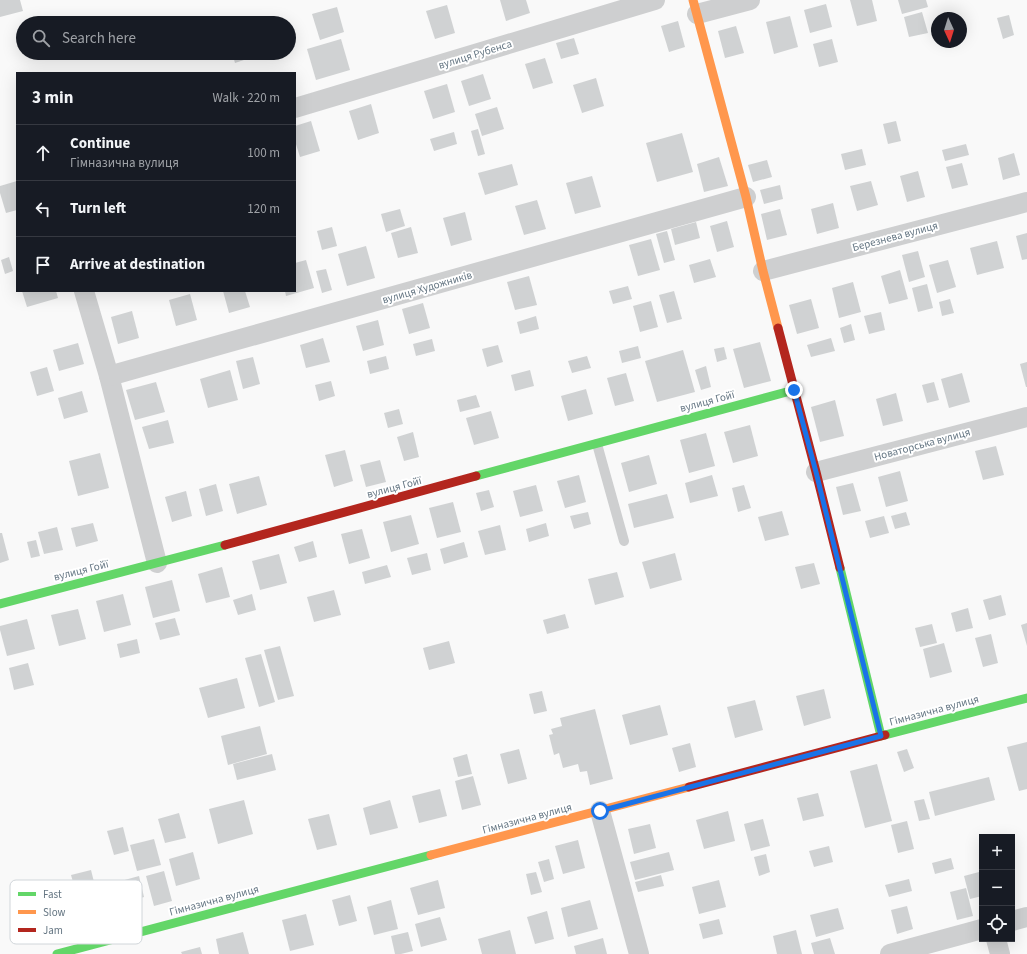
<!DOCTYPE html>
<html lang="en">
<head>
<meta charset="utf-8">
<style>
	:root { --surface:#171b24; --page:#242831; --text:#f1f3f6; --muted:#9ea1a6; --line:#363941 }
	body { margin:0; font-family:"Source Sans 3",sans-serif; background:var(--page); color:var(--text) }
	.controls { position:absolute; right:12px; bottom:12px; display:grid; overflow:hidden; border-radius:0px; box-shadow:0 4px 16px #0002 }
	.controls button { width:36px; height:36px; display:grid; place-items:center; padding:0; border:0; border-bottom:1px solid var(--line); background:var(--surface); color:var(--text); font:20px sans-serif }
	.compass { position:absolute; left:931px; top:12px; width:36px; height:36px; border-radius:50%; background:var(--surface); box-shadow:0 4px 16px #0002; rotate:176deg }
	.stop { position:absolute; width:12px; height:12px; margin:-9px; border:3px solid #1a73e8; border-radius:50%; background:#fff }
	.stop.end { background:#1a73e8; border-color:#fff; box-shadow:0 1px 4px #0008 }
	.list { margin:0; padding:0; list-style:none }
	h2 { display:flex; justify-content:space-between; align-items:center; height:52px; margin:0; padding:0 16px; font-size:17px }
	h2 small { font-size:13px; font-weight:400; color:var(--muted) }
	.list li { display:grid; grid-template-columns:26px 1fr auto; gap:12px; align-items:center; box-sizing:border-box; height:56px; padding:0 16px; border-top:1px solid var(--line) }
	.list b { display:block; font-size:15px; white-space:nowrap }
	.list p { margin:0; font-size:13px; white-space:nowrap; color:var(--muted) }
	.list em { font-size:13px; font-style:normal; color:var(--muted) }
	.icon { flex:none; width:22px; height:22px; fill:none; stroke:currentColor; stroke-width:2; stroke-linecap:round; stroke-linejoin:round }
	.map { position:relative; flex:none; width:1027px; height:954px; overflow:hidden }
	.search { position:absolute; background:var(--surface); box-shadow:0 4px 16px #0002; left:16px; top:16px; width:280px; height:44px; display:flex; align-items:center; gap:10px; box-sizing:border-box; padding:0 14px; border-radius:22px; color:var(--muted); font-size:15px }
	.panel { position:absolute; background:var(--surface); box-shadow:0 4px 16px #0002; left:16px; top:72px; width:280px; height:220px; border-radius:0px }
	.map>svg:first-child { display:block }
	.building { fill:#d0d2d3 }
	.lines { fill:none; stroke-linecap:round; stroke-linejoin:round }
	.lane { stroke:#cecfd0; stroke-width:10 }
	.street { stroke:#cecfd0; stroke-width:20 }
	.fast { stroke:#63d668; stroke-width:9 }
	.slow { stroke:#ff974d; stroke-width:9 }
	.jam { stroke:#b3261e; stroke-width:9 }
	.route { stroke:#1a73e8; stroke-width:5 }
	.labels { text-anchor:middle; stroke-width:4; stroke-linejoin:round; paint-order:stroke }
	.street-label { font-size:11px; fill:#657683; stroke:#fff }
	.key { fill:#fff; stroke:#d1d6da; stroke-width:1 }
	.key-label { font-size:11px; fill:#657683 }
</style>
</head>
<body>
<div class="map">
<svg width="1027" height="954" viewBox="0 0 1027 954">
	<rect width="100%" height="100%" fill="#f9f9f9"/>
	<!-- building -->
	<g class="building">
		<path d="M0 0H20L23 11 0 17Z"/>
		<path d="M500 0H526L530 13 506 21Z"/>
		<path d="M850 0H872L877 21 857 26Z"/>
		<path d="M898 0H926L928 7 902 14Z"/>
		<path d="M826 4 832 27 810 33 804 10Z"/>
		<path d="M447 5 455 33 435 39 426 11Z"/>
		<path d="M337 7 344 32 320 40 312 14Z"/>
		<path d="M922 12 928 33 909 37 904 17Z"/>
		<path d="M1009 15 1014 35 1003 39 997 18Z"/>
		<path d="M790 16 798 47 774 54 766 22Z"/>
		<path d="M678 21 685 47 669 52 661 26Z"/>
		<path d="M736 26 744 53 725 58 718 31Z"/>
		<path d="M574 38 579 54 561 59 556 43Z"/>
		<path d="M341 39 350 70 316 80 307 49Z"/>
		<path d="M832 39 838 62 819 67 813 44Z"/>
		<path d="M232 53H255L256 56 235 63Z"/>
		<path d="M545 58 553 83 533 89 525 64Z"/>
		<path d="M483 74 491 99 469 106 461 81Z"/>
		<path d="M596 78 604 106 582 113 573 85Z"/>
		<path d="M447 84 455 112 433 119 424 91Z"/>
		<path d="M371 104 379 133 358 140 349 111Z"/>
		<path d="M497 107 504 129 482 136 475 114Z"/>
		<path d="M311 121 320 151 300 157 295 141V126Z"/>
		<path d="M896 121 901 141 888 144 883 124Z"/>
		<path d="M478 129 485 154 478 156 471 131Z"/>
		<path d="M454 132 457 144 434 151 430 139Z"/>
		<path d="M682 133 693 172 657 182 646 143Z"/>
		<path d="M966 144 969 155 945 161 942 150Z"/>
		<path d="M862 149 866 165 845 170 841 154Z"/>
		<path d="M1014 153 1020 175 1003 180 998 158Z"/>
		<path d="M719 157 728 186 704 192 697 164Z"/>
		<path d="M767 160 772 177 753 182 748 165Z"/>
		<path d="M962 163 968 185 952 189 946 167Z"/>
		<path d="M512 164 518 185 485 195 478 173Z"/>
		<path d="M918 171 925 197 907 202 900 176Z"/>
		<path d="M592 176 601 207 575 214 566 183Z"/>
		<path d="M17 181V210L6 213 0 193V186Z"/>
		<path d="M871 181 878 205 857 211 850 186Z"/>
		<path d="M780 185 783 199 764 204 760 190Z"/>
		<path d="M537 200 546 229 524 235 515 206Z"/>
		<path d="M833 203 839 228 817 234 811 209Z"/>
		<path d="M400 209 405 226 386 232 381 214Z"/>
		<path d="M780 209 787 235 767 240 761 214Z"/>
		<path d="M465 212 472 240 451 246 443 218Z"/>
		<path d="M727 221 734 247 717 252 710 226Z"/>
		<path d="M696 222 700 238 675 245 671 229Z"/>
		<path d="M332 227 337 246 322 250 317 231Z"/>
		<path d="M411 227 418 253 398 258 391 233Z"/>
		<path d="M667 231 675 260 664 263 656 234Z"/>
		<path d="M1027 233V259L1022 260 1016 236Z"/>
		<path d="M651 239 660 270 638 276 629 245Z"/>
		<path d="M997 241 1004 268 977 275 970 248Z"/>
		<path d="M366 246 375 278 347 286 338 254Z"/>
		<path d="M918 251 925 277 909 282 902 255Z"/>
		<path d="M9 257 13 271 5 274 1 260Z"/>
		<path d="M710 259 716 277 694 283 689 265Z"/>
		<path d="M306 260 314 288 286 296 285 291H295V263Z"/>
		<path d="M948 260 956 287 937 293 929 265Z"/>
		<path d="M326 269 332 290 322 293 316 271Z"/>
		<path d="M900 270 908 299 889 304 881 276Z"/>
		<path d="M529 276 537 305 515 310 507 282Z"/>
		<path d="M853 282 861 312 839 318 832 288Z"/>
		<path d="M927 284 933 308 918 312 912 288Z"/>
		<path d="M628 286 632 299 613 304 609 291Z"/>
		<path d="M22 291H56L58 298 27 307Z"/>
		<path d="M223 291H245L250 307 229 313Z"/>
		<path d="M674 291 682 319 667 323 659 295Z"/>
		<path d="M190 294 197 320 176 326 169 300Z"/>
		<path d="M811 299 819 328 797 334 789 305Z"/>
		<path d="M950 299 954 313 942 316 939 302Z"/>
		<path d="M651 301 658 327 640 332 633 306Z"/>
		<path d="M423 303 430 328 409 334 402 309Z"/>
		<path d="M132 311 139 338 118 344 111 317Z"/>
		<path d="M881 312 885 330 869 334 864 316Z"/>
		<path d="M536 316 539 329 520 334 517 322Z"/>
		<path d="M378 320 384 345 363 351 356 326Z"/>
		<path d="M851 324 855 340 844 343 840 328Z"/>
		<path d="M323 338 330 362 306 368 300 345Z"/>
		<path d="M831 338 835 351 811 357 807 345Z"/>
		<path d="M432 339 435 351 416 356 413 344Z"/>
		<path d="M760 342 771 381 744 388 733 349Z"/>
		<path d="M78 343 84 364 59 371 53 350Z"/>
		<path d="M498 345 503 362 487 367 482 349Z"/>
		<path d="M638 346 641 358 622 363 619 351Z"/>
		<path d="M724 347 727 359 717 362 714 349Z"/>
		<path d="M683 350 695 392 657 402 645 361Z"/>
		<path d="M386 356 389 369 370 374 367 361Z"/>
		<path d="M587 356 591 368 572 373 568 361Z"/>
		<path d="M253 357 260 384 243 389 236 361Z"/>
		<path d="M1027 362V387H1026L1020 364Z"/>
		<path d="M706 366 711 387 701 390 695 370Z"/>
		<path d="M47 367 54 391 37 396 30 372Z"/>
		<path d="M230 370 238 400 208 408 200 379Z"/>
		<path d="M530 370 534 386 515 391 511 375Z"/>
		<path d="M626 373 634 401 615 406 607 378Z"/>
		<path d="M962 373 970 402 949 408 941 379Z"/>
		<path d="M331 381 335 396 319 401 315 385Z"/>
		<path d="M156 382 165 412 135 420 126 390Z"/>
		<path d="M934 382 939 400 927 403 922 385Z"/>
		<path d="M586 389 593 414 568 421 561 396Z"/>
		<path d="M82 391 88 412 64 419 58 398Z"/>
		<path d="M896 393 903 421 883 426 876 399Z"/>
		<path d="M476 395 480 407 460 412 457 400Z"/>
		<path d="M835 400 844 436 820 442 811 407Z"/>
		<path d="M399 409 403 424 388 428 384 413Z"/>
		<path d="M491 411 499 438 474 445 466 418Z"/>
		<path d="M168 420 174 443 149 449 142 427Z"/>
		<path d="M750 425 758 456 733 463 724 432Z"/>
		<path d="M413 432 419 457 404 461 397 437Z"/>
		<path d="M706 433 715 466 689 473 680 440Z"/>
		<path d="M996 446 1004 475 983 480 975 451Z"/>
		<path d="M345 450 353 481 334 487 325 455Z"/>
		<path d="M100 453 109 488 78 496 69 461Z"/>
		<path d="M649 455 657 484 629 492 621 463Z"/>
		<path d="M380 460 386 482 366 487 360 465Z"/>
		<path d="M900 471 908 501 886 507 878 477Z"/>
		<path d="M579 475 586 502 565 508 557 481Z"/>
		<path d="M712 475 718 496 690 503 685 483Z"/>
		<path d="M259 476 267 505 237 514 229 484Z"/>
		<path d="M853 483 861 511 843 515 836 487Z"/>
		<path d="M216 484 223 511 206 516 199 489Z"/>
		<path d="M536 485 543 511 520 517 513 491Z"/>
		<path d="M744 485 751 508 738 512 732 488Z"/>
		<path d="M489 490 494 507 481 511 476 493Z"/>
		<path d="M186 491 192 516 172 522 165 497Z"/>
		<path d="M667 494 674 518 634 528 628 504Z"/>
		<path d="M453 502 461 532 437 538 429 508Z"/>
		<path d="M782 511 789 535 765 541 758 517Z"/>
		<path d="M588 512 591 524 574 529 570 516Z"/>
		<path d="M906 512 910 525 895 529 891 516Z"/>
		<path d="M411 515 419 544 391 552 383 522Z"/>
		<path d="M884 516 889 533 870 538 865 521Z"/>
		<path d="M93 523 98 541 76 547 71 528Z"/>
		<path d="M546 523 549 536 529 542 526 529Z"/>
		<path d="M500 525 506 550 485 555 478 531Z"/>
		<path d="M57 527 63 550 44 554 38 532Z"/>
		<path d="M362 529 370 558 349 564 341 534Z"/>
		<path d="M0 533H2L9 560 0 563Z"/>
		<path d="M36 540 40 556 31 558 27 542Z"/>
		<path d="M313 541 317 557 299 562 294 547Z"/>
		<path d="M464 542 468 557 444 564 440 549Z"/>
		<path d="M427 553 431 570 412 575 407 558Z"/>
		<path d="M675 553 682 580 650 589 642 562Z"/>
		<path d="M279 554 287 583 260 590 252 561Z"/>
		<path d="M814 563 820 584 801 589 795 567Z"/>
		<path d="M387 565 391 577 365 584 362 572Z"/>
		<path d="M222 567 230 597 206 603 198 574Z"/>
		<path d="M617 572 624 597 595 605 588 579Z"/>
		<path d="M172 580 180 611 153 618 145 587Z"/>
		<path d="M334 590 341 615 314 622 307 597Z"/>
		<path d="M123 594 131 625 104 632 96 601Z"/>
		<path d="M252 594 256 610 238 615 233 600Z"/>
		<path d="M1001 595 1006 615 989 620 983 600Z"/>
		<path d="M968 608 973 628 956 632 951 613Z"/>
		<path d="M78 609 86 639 59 646 51 615Z"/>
		<path d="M565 614 569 628 547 634 543 620Z"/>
		<path d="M175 618 180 635 160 640 155 623Z"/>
		<path d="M27 619 35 649 7 656 0 630V626Z"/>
		<path d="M1027 623V646L1021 625Z"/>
		<path d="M932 624 937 643 920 647 915 628Z"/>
		<path d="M991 634 998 663 983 667 975 638Z"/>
		<path d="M137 639 140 653 120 658 117 644Z"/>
		<path d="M449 641 455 663 429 670 423 648Z"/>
		<path d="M944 643 952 672 930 678 923 649Z"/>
		<path d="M280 646 294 696 278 700 264 650Z"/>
		<path d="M261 654 275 702 259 707 245 658Z"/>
		<path d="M28 663 34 685 14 690 9 668Z"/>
		<path d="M237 678 245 708 208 718 199 688Z"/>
		<path d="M824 689 831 718 804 726 796 696Z"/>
		<path d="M542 691 547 711 534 714 529 694Z"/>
		<path d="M755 700 763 730 735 738 727 707Z"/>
		<path d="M660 705 668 735 630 745 622 715Z"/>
		<path d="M595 709 613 779 590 785 587 771 580 772 578 764 563 768 559 753 554 755 549 735 553 734 551 729 562 726 560 718Z"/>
		<path d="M260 726 267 754 228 765 221 736Z"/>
		<path d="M1027 742V789L1019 791 1007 747Z"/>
		<path d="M690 743 696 767 679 772 672 748Z"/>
		<path d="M519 749 527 779 508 784 500 754Z"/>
		<path d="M907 749 914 768 904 772 897 752Z"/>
		<path d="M272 754 276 770 237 780 233 764Z"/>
		<path d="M467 754 472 774 458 777 453 758Z"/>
		<path d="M877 764 892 821 865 828 850 771Z"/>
		<path d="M473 776 481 805 462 810 455 781Z"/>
		<path d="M989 777 995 800 935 816 929 792Z"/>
		<path d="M440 789 447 816 419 823 412 796Z"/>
		<path d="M818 793 824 816 803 821 797 798Z"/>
		<path d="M924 799 930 819 919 821 914 801Z"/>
		<path d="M244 800 253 834 218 844 209 809Z"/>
		<path d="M390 800 398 828 370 835 363 808Z"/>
		<path d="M728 811 735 841 704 849 696 820Z"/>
		<path d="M179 813 186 838 165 843 158 819Z"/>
		<path d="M329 814 337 845 317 850 308 819Z"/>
		<path d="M763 819 770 846 751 851 744 824Z"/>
		<path d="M907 821 914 849 898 853 891 825Z"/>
		<path d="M650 824 656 848 634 854 628 829Z"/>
		<path d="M123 827 129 851 114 855 107 831Z"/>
		<path d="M154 839 161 865 137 871 130 845Z"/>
		<path d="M578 840 585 868 563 874 555 846Z"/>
		<path d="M829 846 833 862 814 867 809 851Z"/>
		<path d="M193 852 200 879 176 886 169 859Z"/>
		<path d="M669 852 674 870 635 880 630 862Z"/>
		<path d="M766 854 770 872 759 876 754 857Z"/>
		<path d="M951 858 954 869 935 874 932 863Z"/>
		<path d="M549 859 554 879 544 882 538 862Z"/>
		<path d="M91 870 97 894 78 899 71 875Z"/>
		<path d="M164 871 172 901 154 906 146 876Z"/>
		<path d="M536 872 542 892 531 895 526 874Z"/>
		<path d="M979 872 982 882V896L970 899 964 876Z"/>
		<path d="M661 875 664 886 638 892 635 882Z"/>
		<path d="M139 876 144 897 127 902 121 881Z"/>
		<path d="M909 879 912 891 889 897 885 885Z"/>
		<path d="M438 880 445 908 418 915 410 888Z"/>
		<path d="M719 880 726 907 699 914 692 887Z"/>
		<path d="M966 888 973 916 957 920 950 892Z"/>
		<path d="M350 895 357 921 339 926 332 900Z"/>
		<path d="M391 900 398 929 374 935 367 907Z"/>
		<path d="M590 900 598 929 568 937 561 908Z"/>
		<path d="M907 906 913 929 897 934 891 910Z"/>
		<path d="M838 908 844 929 816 937 810 915Z"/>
		<path d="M547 911 554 939 535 944 527 917Z"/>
		<path d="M306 914 314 945 290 951 282 920Z"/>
		<path d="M440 917 447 940 421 947 415 924Z"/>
		<path d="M719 919 723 934 703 939 699 924Z"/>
		<path d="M510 930 516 954H482L478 939Z"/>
		<path d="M796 930 802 954H777L773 936Z"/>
		<path d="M243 932 249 954H219L216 939Z"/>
		<path d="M408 932 413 951 401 954H395L391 936Z"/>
		<path d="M603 938 607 954H576L574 946Z"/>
		<path d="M830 938 835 954H814L811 943Z"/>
		<path d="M200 947 202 954H182L181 952Z"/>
	</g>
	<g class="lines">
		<!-- lane -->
		<path class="lane" d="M597 444 624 541"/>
		<!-- street -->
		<g class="street">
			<path d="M697 14 750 0"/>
			<path d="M295 108 655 0"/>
			<path d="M763 271 1027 202"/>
			<path d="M84 291 109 376 157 563"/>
			<path d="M109 376 746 197"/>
			<path d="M816 472 1027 417"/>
			<path d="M600 811 639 954"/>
			<path d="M1012 921 1027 917"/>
			<path d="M996 939 1000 954"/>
			<path d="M890 954 982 929"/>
		</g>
		<!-- fast -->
		<g class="fast">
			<path d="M476 476 794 390"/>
			<path d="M840 568 881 736"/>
			<path d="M0 604 225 545"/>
			<path d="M885 735 1027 698"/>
			<path d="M57 954 431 855"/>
		</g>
		<!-- slow -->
		<g class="slow">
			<path d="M693 0 746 197 763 271 778 328"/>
			<path d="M431 855 689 787"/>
		</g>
		<!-- jam -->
		<g class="jam">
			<path d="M778 328 816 472 840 568"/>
			<path d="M225 545 476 476"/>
			<path d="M689 787 885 735"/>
		</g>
	</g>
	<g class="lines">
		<!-- route -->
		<path class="route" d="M600 811 881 736 816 472 794 390"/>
	</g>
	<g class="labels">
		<!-- street labels -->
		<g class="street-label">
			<text transform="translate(475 54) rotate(-17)" y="4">вулиця Рубенса</text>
			<text transform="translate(895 236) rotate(-15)" y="4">Березнева вулиця</text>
			<text transform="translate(427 287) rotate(-16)" y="4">вулиця Художників</text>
			<text transform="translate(707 401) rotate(-15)" y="4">вулиця Гойї</text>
			<text transform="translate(922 444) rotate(-15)" y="4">Новаторська вулиця</text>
			<text transform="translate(394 487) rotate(-15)" y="4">вулиця Гойї</text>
			<text transform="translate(81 570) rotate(-14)" y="4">вулиця Гойї</text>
			<text transform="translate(934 710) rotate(-15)" y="4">Гімназична вулиця</text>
			<text transform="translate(527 818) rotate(-15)" y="4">Гімназична вулиця</text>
			<text transform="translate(214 900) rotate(-15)" y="4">Гімназична вулиця</text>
		</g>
	</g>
	<!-- legend -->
	<rect x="10" y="880" width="132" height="64" rx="6" class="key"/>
	<rect x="18" y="892" width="18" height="4" fill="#63d668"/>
	<rect x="18" y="910" width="18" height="4" fill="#ff974d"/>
	<rect x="18" y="928" width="18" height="4" fill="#b3261e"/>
	<g class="key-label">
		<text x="43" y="898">Fast</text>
		<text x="43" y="916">Slow</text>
		<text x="43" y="934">Jam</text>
	</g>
</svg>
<div class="controls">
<button>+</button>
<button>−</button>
<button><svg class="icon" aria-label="locate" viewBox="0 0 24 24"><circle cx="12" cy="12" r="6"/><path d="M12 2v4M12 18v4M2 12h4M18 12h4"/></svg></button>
</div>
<svg class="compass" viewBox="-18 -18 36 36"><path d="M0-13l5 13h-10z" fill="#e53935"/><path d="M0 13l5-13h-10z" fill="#9ea1a6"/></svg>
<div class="stop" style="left:600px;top:811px"></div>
<div class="stop end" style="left:794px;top:390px"></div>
<div class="search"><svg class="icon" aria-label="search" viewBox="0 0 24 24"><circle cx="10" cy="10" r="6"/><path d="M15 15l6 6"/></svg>Search here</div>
<section class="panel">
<h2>3 min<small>Walk · 220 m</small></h2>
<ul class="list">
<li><svg class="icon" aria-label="ahead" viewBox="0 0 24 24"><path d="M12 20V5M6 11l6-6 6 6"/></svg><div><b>Continue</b><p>Гімназична вулиця</p></div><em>100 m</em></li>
<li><svg class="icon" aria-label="left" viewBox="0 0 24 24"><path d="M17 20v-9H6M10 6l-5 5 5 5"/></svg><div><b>Turn left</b></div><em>120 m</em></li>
<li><svg class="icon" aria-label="arrive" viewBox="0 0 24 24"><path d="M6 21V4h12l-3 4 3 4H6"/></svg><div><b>Arrive at destination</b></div></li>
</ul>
</section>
</div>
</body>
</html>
